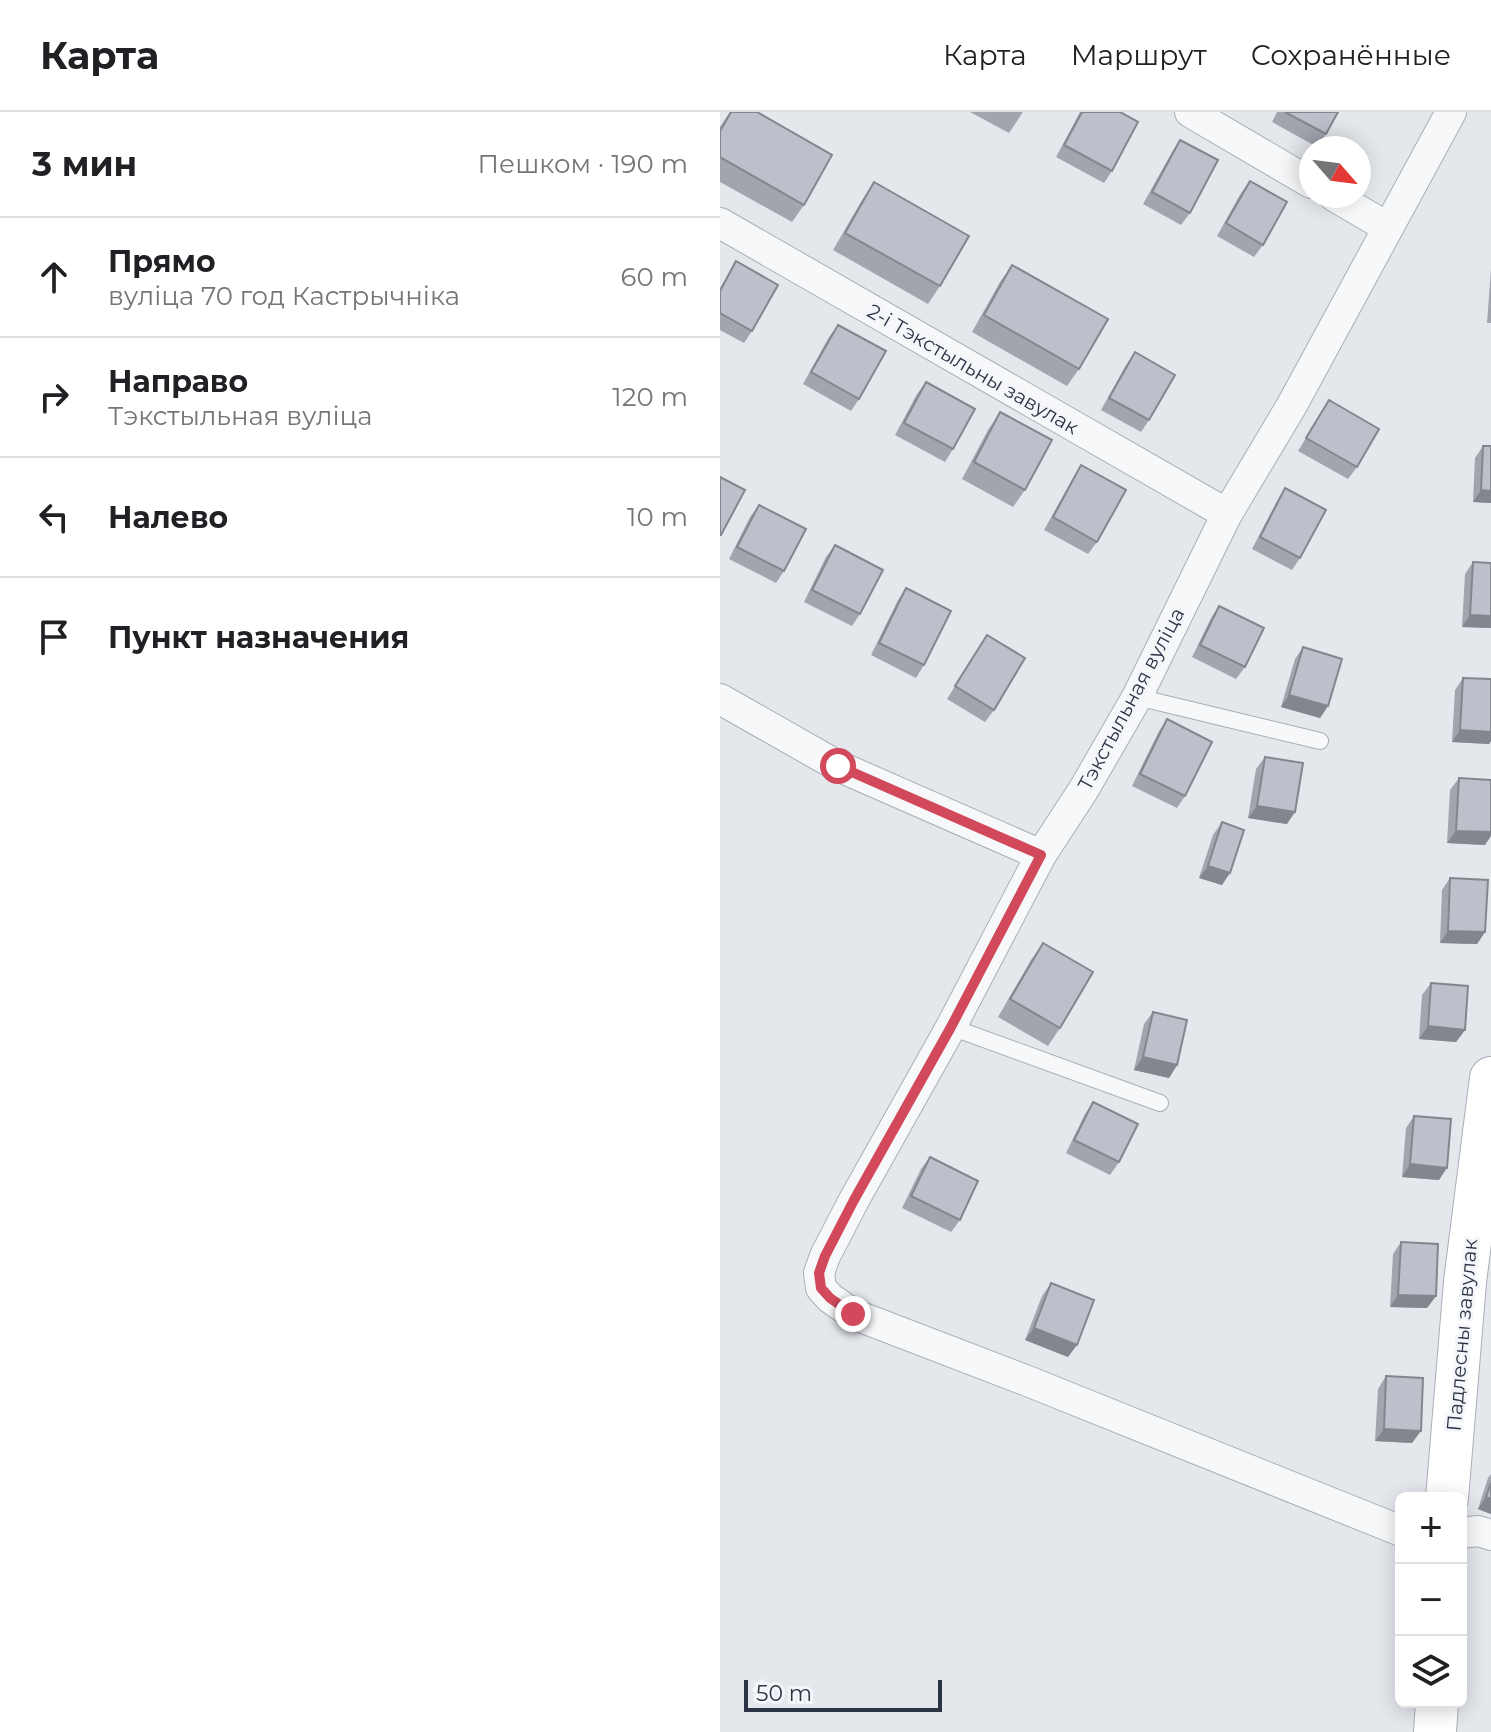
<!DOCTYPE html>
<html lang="ru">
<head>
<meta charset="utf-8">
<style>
	:root { --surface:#fff; --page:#f2f2f2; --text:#202124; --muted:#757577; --line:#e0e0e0 }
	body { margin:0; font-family:Montserrat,sans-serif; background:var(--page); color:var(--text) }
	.controls { position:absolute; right:24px; bottom:24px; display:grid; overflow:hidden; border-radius:12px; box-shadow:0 4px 20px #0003 }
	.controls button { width:72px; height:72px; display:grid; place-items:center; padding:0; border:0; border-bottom:2px solid var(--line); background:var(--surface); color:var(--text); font:40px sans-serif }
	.compass { position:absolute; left:579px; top:24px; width:72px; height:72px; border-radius:50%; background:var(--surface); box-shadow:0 4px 20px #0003; rotate:118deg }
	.scale { position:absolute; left:24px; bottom:20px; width:198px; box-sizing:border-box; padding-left:8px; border:4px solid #2b3445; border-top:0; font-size:22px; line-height:28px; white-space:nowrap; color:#2b3445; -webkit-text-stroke:6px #f4f6f9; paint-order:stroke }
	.stop { position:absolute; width:24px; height:24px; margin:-18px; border:6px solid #d1495b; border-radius:50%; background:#fff }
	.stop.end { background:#d1495b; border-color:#fff; box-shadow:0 2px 8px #0008 }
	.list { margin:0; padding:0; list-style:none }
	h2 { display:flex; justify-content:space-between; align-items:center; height:104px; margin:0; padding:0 32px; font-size:34px }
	h2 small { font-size:26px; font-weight:400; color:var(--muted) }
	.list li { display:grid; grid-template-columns:52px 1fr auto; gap:24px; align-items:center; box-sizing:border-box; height:120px; padding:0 32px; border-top:2px solid var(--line) }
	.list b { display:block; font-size:30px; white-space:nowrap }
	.list p { margin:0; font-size:26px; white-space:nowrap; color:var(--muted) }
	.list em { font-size:26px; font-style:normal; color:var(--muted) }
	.icon { flex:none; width:44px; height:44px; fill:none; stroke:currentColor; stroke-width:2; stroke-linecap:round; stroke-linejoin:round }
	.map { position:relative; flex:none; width:771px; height:1620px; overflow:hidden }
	header { display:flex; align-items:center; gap:48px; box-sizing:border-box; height:112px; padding:0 40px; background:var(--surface); border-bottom:2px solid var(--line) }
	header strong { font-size:38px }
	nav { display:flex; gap:44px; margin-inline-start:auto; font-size:28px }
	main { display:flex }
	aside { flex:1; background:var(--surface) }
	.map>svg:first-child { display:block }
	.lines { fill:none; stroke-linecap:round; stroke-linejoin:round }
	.lane-casing { stroke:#a9aeb7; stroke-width:18 }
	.street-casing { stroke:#a9aeb7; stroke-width:32 }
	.secondary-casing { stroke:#a9aeb7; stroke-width:44 }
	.lane { stroke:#f7f8fa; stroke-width:16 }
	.street { stroke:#f7f8fa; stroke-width:30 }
	.secondary { stroke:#fff; stroke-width:42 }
	.wall { fill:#a1a5ae }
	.shaded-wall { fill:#83868d }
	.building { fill:#bbc0ca; stroke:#83868d; stroke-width:2 }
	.route { stroke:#d1495b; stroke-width:10 }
	.labels { text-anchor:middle; stroke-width:6; stroke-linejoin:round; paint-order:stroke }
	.street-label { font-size:20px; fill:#2b3445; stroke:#f4f6f9 }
</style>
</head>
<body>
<header>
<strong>Карта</strong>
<nav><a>Карта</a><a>Маршрут</a><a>Сохранённые</a></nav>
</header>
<main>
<aside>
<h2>3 мин<small>Пешком · 190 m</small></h2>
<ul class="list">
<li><svg class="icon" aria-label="ahead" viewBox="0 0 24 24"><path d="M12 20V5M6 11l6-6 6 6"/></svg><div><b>Прямо</b><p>вуліца 70 год Кастрычніка</p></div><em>60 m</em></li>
<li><svg class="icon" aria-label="right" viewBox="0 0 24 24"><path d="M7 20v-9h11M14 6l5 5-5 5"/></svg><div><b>Направо</b><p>Тэкстыльная вуліца</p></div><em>120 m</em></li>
<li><svg class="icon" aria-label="left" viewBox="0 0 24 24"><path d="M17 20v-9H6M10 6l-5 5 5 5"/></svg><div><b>Налево</b></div><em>10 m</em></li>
<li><svg class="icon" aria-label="arrive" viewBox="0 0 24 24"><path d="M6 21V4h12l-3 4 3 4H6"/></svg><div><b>Пункт назначения</b></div></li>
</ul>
</aside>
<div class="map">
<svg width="771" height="1620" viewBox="0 0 771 1620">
	<rect width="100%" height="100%" fill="#e4e7ec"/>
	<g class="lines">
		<defs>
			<g id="lane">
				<path d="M417 585 600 629"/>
				<path d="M231 915 440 991"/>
			</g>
			<g id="street">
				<path d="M470 0 591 71"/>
				<path d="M614 84 667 115"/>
				<path d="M0 111 507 402"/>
				<path d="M0 587 118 654 321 743"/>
				<path d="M681 1419 305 1268 133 1202 110 1186 101 1176 99 1161 105 1144 134 1088 231 915 321 743 364 677 417 585 507 402 572 293 731 0"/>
				<path d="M741 1421 758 1419 771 1423"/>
			</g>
			<g id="secondary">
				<path d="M727 1386 745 1170 771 966"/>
				<path d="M715 1620 717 1590"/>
			</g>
		</defs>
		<!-- lane casing -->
		<use href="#lane" class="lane-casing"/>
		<!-- street casing -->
		<use href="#street" class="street-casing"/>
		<!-- secondary casing -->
		<use href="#secondary" class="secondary-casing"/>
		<!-- lane -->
		<use href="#lane" class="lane"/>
		<!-- street -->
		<use href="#street" class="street"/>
		<!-- secondary -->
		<use href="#secondary" class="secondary"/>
	</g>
	<!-- wall -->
	<g class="wall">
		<path d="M10 0H37L84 93 72 110 0 70V15Z"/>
		<path d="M250 0H303L289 21Z"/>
		<path d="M360 0H400L392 59 384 71 336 45Z"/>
		<path d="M557 0H618L606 22 597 35 552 10Z"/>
		<path d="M460 28 470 101 461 113 423 92 452 40Z"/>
		<path d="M530 69 543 133 534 145 497 124 521 81Z"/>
		<path d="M154 70 220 174 208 192 113 138 142 88Z"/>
		<path d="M16 149 32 219 24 231 0 218V176Z"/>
		<path d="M292 153 359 257 347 274 252 220 280 170Z"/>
		<path d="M771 157V211H767Z"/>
		<path d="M118 213 139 287 131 299 83 272 109 225Z"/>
		<path d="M415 240 429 308 421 320 381 298 406 253Z"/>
		<path d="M206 270 233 337 225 350 175 323 197 282Z"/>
		<path d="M609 288 637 355 628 367 578 339Z"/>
		<path d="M280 300 305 378 293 395 242 367 268 318Z"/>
		<path d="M763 334H771V391L753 390 755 346Z"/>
		<path d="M361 353 377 430 368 442 324 418 353 366Z"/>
		<path d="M565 376 580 446 572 458 532 437 557 389Z"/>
		<path d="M39 393 64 459 56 471 9 447 30 405Z"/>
		<path d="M115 433 140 502 132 514 84 490 106 445Z"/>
		<path d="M753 450 771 516 742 515 745 462Z"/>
		<path d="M186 476 204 553 196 566 151 543 178 488Z"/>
		<path d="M499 494 525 555 516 567 472 545 491 506Z"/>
		<path d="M267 523 274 598 265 610 227 587Z"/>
		<path d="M583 535 608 594 600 606 561 595 575 547Z"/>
		<path d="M743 566 771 567V629L769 632 732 630 735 578Z"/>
		<path d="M447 607 465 684 457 696 412 674 439 619Z"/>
		<path d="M545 645 567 712 528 706 536 657Z"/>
		<path d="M739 666 765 733 727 731 730 678Z"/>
		<path d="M502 710V773L479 766 493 723Z"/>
		<path d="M730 766 765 820 757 832 720 831 722 778Z"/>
		<path d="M323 831 340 916 328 934 278 905 311 848Z"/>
		<path d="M711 871 745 918 736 930 699 927 702 883Z"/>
		<path d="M433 900 457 953 449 966 414 958 424 912Z"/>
		<path d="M373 990 399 1050 390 1063 346 1041 365 1002Z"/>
		<path d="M694 1004 719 1068 682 1065 686 1016Z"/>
		<path d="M210 1045 240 1108 231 1120 182 1096 201 1057Z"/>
		<path d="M681 1130 716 1184 707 1196 670 1195 673 1142Z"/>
		<path d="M331 1171 348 1245 305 1228 322 1184Z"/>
		<path d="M666 1264 692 1331 655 1329 658 1277Z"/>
		<path d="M771 1362V1402L758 1397 768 1366Z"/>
	</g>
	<!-- shaded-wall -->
	<g class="shaded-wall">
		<path d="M761 378 771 379V391L753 390Z"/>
		<path d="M750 503 771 504V516L742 515Z"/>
		<path d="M569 583 608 594 600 606 561 595Z"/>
		<path d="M740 618 771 620V629L769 632 732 630Z"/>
		<path d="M537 694 575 700 567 712 528 706Z"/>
		<path d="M736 719 771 720V724L765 733 727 731Z"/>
		<path d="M488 754 510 761 502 773 479 766Z"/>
		<path d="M728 819 765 820 757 832 720 831Z"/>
		<path d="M708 914 745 918 736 930 699 927Z"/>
		<path d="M423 945 457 953 449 966 414 958Z"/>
		<path d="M690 1052 727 1056 719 1068 682 1065Z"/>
		<path d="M678 1183 716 1184 707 1196 670 1195Z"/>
		<path d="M314 1216 357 1233 348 1245 305 1228Z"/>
		<path d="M664 1317 701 1319 692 1331 655 1329Z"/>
		<path d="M766 1385 771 1387V1402L758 1397Z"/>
	</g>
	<!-- building -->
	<g class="building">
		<path d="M11 0H37L112 43 84 93 0 45V19Z"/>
		<path d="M362 0H400L418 10 392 59 344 33Z"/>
		<path d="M565 0H618L606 22Z"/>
		<path d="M460 28 498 48 470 101 432 80Z"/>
		<path d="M530 69 567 90 543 133 506 111Z"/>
		<path d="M154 70 249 124 220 174 125 121Z"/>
		<path d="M16 149 58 173 32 219 0 201V179Z"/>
		<path d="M292 153 388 207 359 257 264 203Z"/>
		<path d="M118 213 166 239 139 287 91 260Z"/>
		<path d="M415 240 455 263 429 308 389 286Z"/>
		<path d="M206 270 255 297 233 337 184 311Z"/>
		<path d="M609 288 659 317 637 355 586 326Z"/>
		<path d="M280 300 332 328 305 378 254 350Z"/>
		<path d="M763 334H771V379L761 378Z"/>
		<path d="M361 353 406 378 377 430 333 405Z"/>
		<path d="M0 365 25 378 1 423H0Z"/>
		<path d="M565 376 606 398 580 446 540 425Z"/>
		<path d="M39 393 86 417 64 459 17 435Z"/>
		<path d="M115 433 163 458 140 502 92 478Z"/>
		<path d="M753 450 771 451V504L750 503Z"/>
		<path d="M186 476 231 499 204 553 159 531Z"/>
		<path d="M499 494 544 516 525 555 480 533Z"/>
		<path d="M267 523 305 546 274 598 235 574Z"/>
		<path d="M583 535 622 547 608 594 569 583Z"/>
		<path d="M743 566 771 567V620L740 618Z"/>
		<path d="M447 607 492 630 465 684 420 662Z"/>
		<path d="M545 645 583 651 575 700 537 694Z"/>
		<path d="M739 666 771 668V720L736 719Z"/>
		<path d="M502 710 524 718 510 761 488 754Z"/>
		<path d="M730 766 768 768 765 820 728 819Z"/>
		<path d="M323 831 373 860 340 916 290 887Z"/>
		<path d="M711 871 748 874 745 918 708 914Z"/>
		<path d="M433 900 467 908 457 953 423 945Z"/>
		<path d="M373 990 418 1012 399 1050 354 1028Z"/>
		<path d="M694 1004 731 1007 727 1056 690 1052Z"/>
		<path d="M210 1045 258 1069 240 1108 191 1084Z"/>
		<path d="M681 1130 718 1132 716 1184 678 1183Z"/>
		<path d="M331 1171 374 1188 357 1233 314 1216Z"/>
		<path d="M666 1264 703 1266 701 1319 664 1317Z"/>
		<path d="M771 1371V1387L766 1385Z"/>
	</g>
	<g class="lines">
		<!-- route -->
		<path class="route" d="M118 654 321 743 231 915 134 1088 105 1144 99 1161 101 1176 110 1186 133 1202"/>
	</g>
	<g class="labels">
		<!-- street labels -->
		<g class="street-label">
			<text transform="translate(253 257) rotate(30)" y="7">2-і Тэкстыльны завулак</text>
			<text transform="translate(411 587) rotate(-62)" y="7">Тэкстыльная вуліца</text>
			<text transform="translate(742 1223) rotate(-85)" y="7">Падлесны завулак</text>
		</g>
	</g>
</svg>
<div class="controls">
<button>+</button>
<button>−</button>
<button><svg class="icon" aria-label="layers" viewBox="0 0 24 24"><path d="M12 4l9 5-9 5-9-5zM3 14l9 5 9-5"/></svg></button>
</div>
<svg class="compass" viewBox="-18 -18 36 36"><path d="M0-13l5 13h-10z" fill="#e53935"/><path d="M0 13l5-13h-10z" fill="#757577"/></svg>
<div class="scale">50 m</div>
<div class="stop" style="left:118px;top:654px"></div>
<div class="stop end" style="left:133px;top:1202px"></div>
</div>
</main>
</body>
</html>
